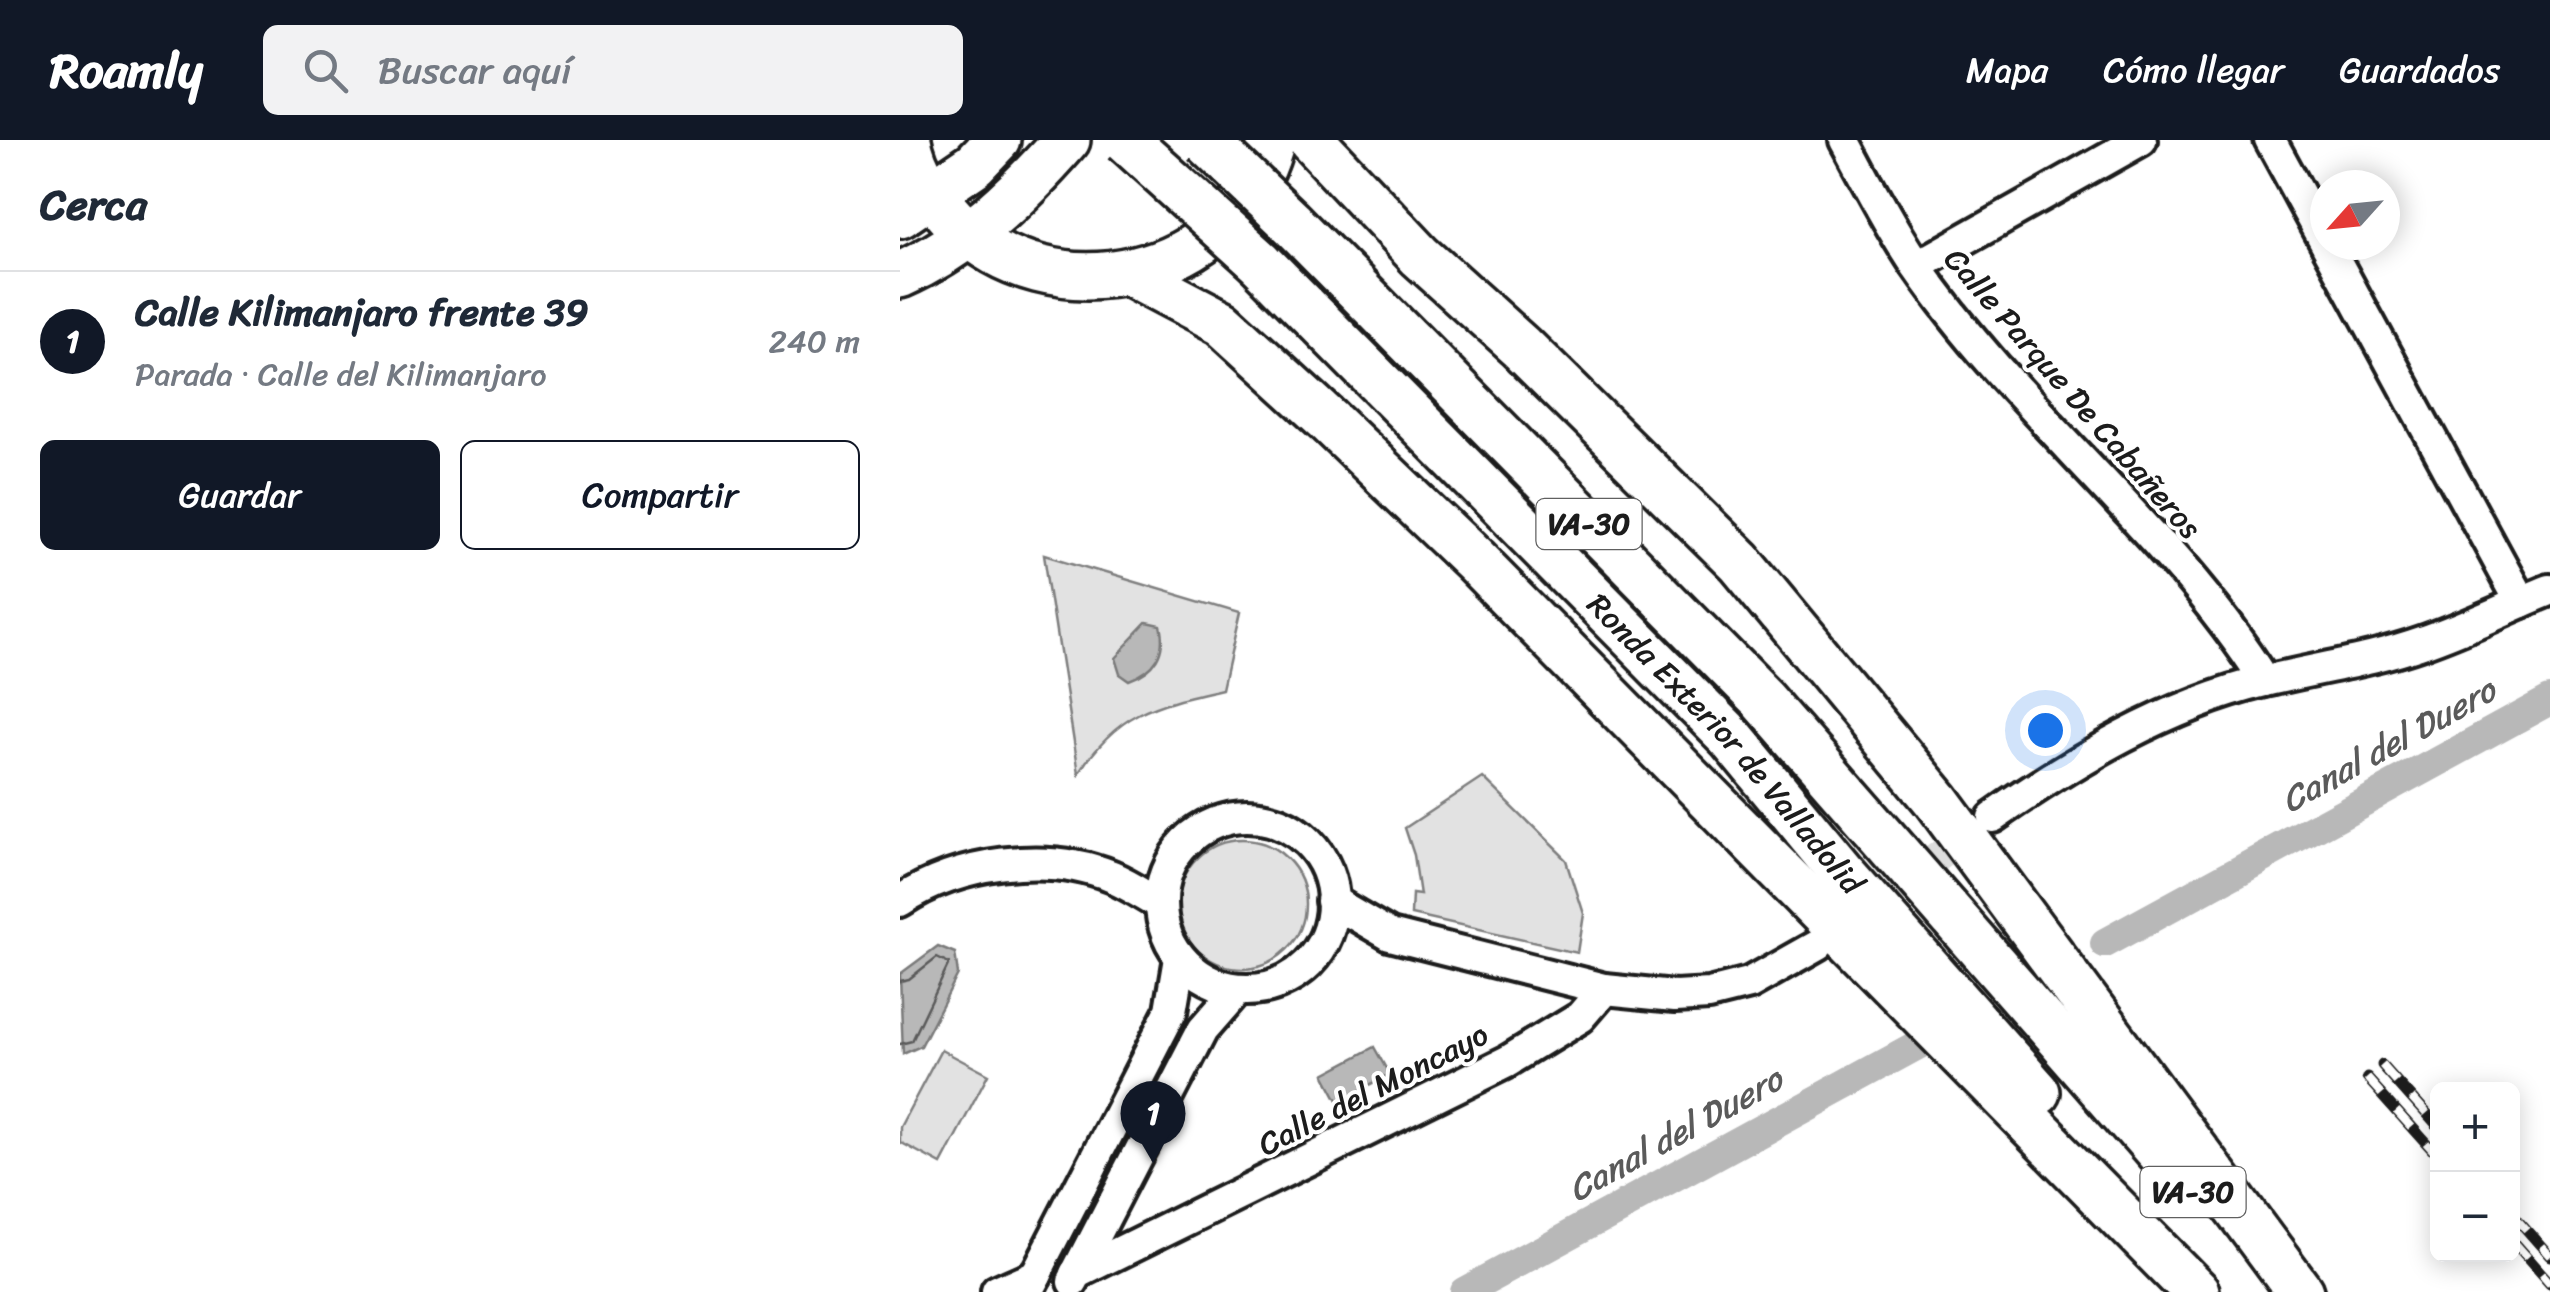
<!DOCTYPE html>
<html lang="es">
<head>
<meta charset="utf-8">
<style>
	:root { --surface:#fff; --page:#f2f2f3; --text:#1f2937; --muted:#747a83; --line:#e0e1e3; --accent:#111827 }
	body { margin:0; font-family:Sriracha,sans-serif; background:var(--page); color:var(--text) }
	.controls { position:absolute; right:30px; bottom:30px; display:grid; overflow:hidden; border-radius:15px; box-shadow:0 5px 25px #0003 }
	.controls button { width:90px; height:90px; display:grid; place-items:center; padding:0; border:0; border-bottom:2px solid var(--line); background:var(--surface); color:var(--text); font:50px sans-serif }
	.compass { position:absolute; left:1410px; top:30px; width:90px; height:90px; border-radius:50%; background:var(--surface); box-shadow:0 5px 25px #0003; rotate:243deg }
	.you { position:absolute; left:1145px; top:590px; width:35px; height:35px; margin:-25px; border:8px solid #fff; border-radius:50%; background:#1a73e8; box-shadow:0 0 0 15px #1a73e833 }
	.badge { display:grid; place-items:center; width:65px; height:65px; border-radius:50%; background:var(--accent); color:#fff; font-size:32px; font-weight:700 }
	.pin { position:absolute; translate:-50% -82px; filter:drop-shadow(0 2px 5px #0008) }
	.pin::after { content:''; position:absolute; top:52px; width:35px; height:30px; background:inherit; clip-path:polygon(0 0,100% 0,50% 100%) }
	.list { margin:0; padding:0; list-style:none }
	h2 { display:flex; justify-content:space-between; align-items:center; height:130px; margin:0; padding:0 40px; font-size:42px }
	h2 small { font-size:32px; font-weight:400; color:var(--muted) }
	.list li { display:grid; grid-template-columns:65px 1fr auto; gap:30px; align-items:center; box-sizing:border-box; height:140px; padding:0 40px; border-top:2px solid var(--line) }
	.list b { display:block; font-size:38px; white-space:nowrap }
	.list p { margin:0; font-size:32px; white-space:nowrap; color:var(--muted) }
	.list em { font-size:32px; font-style:normal; color:var(--muted) }
	.actions { display:flex; gap:20px; padding:30px 40px }
	.actions a { flex:1; padding:22px 0; border:2px solid var(--accent); border-radius:15px; text-align:center; font-size:35px; color:var(--accent) }
	.actions .main { background:var(--accent); color:#fff }
	.icon { flex:none; width:55px; height:55px; fill:none; stroke:currentColor; stroke-width:2; stroke-linecap:round; stroke-linejoin:round }
	.map { position:relative; flex:none; width:1650px; height:1152px; overflow:hidden }
	header { display:flex; align-items:center; gap:60px; box-sizing:border-box; height:140px; padding:0 50px; background:var(--accent); color:#fff }
	header strong { font-size:48px }
	nav { display:flex; gap:55px; margin-inline-start:auto; font-size:35px }
	.search { width:700px; height:90px; background:var(--page); display:flex; align-items:center; gap:25px; box-sizing:border-box; padding:0 35px; border-radius:15px; color:var(--muted); font-size:38px }
	main { display:flex }
	aside { flex:1; background:var(--surface) }
	.map>svg:first-child { display:block }
	.green { fill:#e2e2e2; stroke:#7f7f7f; stroke-width:2.5 }
	.water { fill:#b8b8b8; stroke:#7a7a7a; stroke-width:2.5 }
	.lines { fill:none; stroke-linecap:round; stroke-linejoin:round }
	.shore { stroke:#5a5a5a; stroke-width:2.5 }
	.canal { stroke:#b8b8b8; stroke-width:30 }
	.minor-tunnel { stroke:#ddd; stroke-width:30; stroke-dasharray:30 15; stroke-linecap:butt }
	.minor-casing { stroke:#1c1c1c; stroke-width:38 }
	.highway-casing { stroke:#1c1c1c; stroke-width:52 }
	.minor { stroke:#fff; stroke-width:30 }
	.highway { stroke:#fff; stroke-width:45 }
	.rail-casing { stroke:#1c1c1c; stroke-width:11 }
	.rail { stroke:#fff; stroke-width:8; stroke-dasharray:22; stroke-linecap:butt }
	.highway-bridge-casing { stroke:#1c1c1c; stroke-width:52; stroke-linecap:butt }
	.highway-bridge { stroke:#fff; stroke-width:45 }
	.labels { text-anchor:middle; stroke-width:8; stroke-linejoin:round; paint-order:stroke }
	.shield { fill:#fff; stroke:#606060; stroke-width:2.5 }
	.shield-label { font-size:30px; font-weight:bold; fill:#1c1c1c }
	.street-label { font-size:32px; fill:#1c1c1c; stroke:#fff }
	.water-label { font-size:35px; font-style:italic; fill:#5a5a5a; stroke:#fff }
</style>
</head>
<body>
<header>
<strong>Roamly</strong>
<div class="search"><svg class="icon" aria-label="search" viewBox="0 0 24 24"><circle cx="10" cy="10" r="6"/><path d="M15 15l6 6"/></svg>Buscar aquí</div>
<nav><a>Mapa</a><a>Cómo llegar</a><a>Guardados</a></nav>
</header>
<main>
<aside>
<h2>Cerca<small></small></h2>
<ul class="list">
<li><span class="badge">1</span><div><b>Calle Kilimanjaro frente 39</b><p>Parada · Calle del Kilimanjaro</p></div><em>240 m</em></li>
</ul>
<div class="actions"><a class="main">Guardar</a><a>Compartir</a></div>
</aside>
<div class="map">
<svg width="1650" height="1152" viewBox="0 0 1650 1152">
	<rect width="100%" height="100%" fill="#fff"/>
	<filter id="ink" filterUnits="userSpaceOnUse"><feTurbulence type="fractalNoise" baseFrequency=".01" numOctaves="2"/><feDisplacementMap in="SourceGraphic" scale="20" xChannelSelector="R" yChannelSelector="G"/><feConvolveMatrix kernelMatrix="1 2 1 2 8 2 1 2 1" color-interpolation-filters="sRGB"/></filter>
	<g filter="url(#ink)">
		<!-- green -->
		<g class="green">
			<path d="M144 415 339 473 322 549C255 564 216 574 178 635Z"/>
			<path d="M582 637 666 720 683 773 677 812 511 775 512 754 520 755 514 715 505 688Z"/>
			<circle cx="342" cy="764" r="64"/>
			<path d="M41 910 88 935 41 1024 0 1002V987Z"/>
		</g>
		<!-- water -->
		<g class="water">
			<path d="M247 483 261 486C268 513 255 532 229 541L219 534 214 518Z"/>
			<path d="M38 806 55 813 58 834 21 906 3 914 0 834Z"/>
			<path d="M475 907 490 934 439 962 424 934Z"/>
		</g>
		<g class="lines">
			<!-- shore -->
			<path class="shore" d="M0 841 9 839 37 817 49 823 12 901 0 904"/>
			<!-- canal -->
			<g class="canal">
				<path d="M1205 803 1650 560"/>
				<path d="M564 1152 1023 902"/>
			</g>
			<!-- minor-tunnel -->
			<path class="minor-tunnel" d="M957 777 1077 688"/>
			<defs>
				<g id="minor">
					<path d="M944 0C967 42 989 86 1016 126 1119 275 1268 388 1365 541"/>
					<path d="M1370 0 1425 101"/>
					<path d="M1427 105 1621 462"/>
					<path d="M1017 126 1241 0"/>
					<path d="M1093 677C1176 619 1266 565 1366 541 1418 528 1471 521 1522 503 1566 488 1607 467 1650 450"/>
					<circle cx="347" cy="763" r="86"/>
					<path d="M0 761C57 723 146 710 212 737 229 744 245 755 261 764"/>
					<path d="M432 761 490 795 704 849 775 856 809 854 849 844 918 805"/>
					<path d="M176 1134 608 921 680 877 704 849"/>
					<path d="M173 1141 303 889 338 849"/>
					<path d="M97 1152 135 1135"/>
					<path d="M126 1152 271 871 280 818"/>
				</g>
				<g id="highway">
					<path d="M8 0C13 32 32 56 53 79 148 181 337 140 372 0"/>
					<path d="M411 0 520 116 621 207 839 422 1036 660 1400 1152"/>
					<path d="M0 75 75 24 98 0"/>
					<path d="M391 82 863 560 1278 1035"/>
					<path id="s1" d="M360 122 831 598 942 732 1138 953"/>
					<path d="M229 134 322 183 428 280 575 421 1296 1152"/>
					<path d="M0 135C66 106 120 54 167 0"/>
				</g>
			</defs>
			<!-- minor casing -->
			<use href="#minor" class="minor-casing"/>
			<!-- highway casing -->
			<use href="#highway" class="highway-casing"/>
			<!-- minor -->
			<use href="#minor" class="minor"/>
			<!-- highway -->
			<use href="#highway" class="highway"/>
			<defs>
				<g id="rail">
					<path d="M1482 925 1538 988"/>
					<path d="M1467 938 1538 1017"/>
					<path d="M1612 1073 1650 1116"/>
					<path d="M1612 1102 1650 1145"/>
				</g>
			</defs>
			<!-- rail casing -->
			<use href="#rail" class="rail-casing"/>
			<!-- rail -->
			<use href="#rail" class="rail"/>
			<defs>
				<g id="highway-bridge">
					<path d="M225 0 360 122"/>
					<path d="M305 0 391 82"/>
				</g>
			</defs>
			<!-- highway-bridge casing -->
			<use href="#highway-bridge" class="highway-bridge-casing"/>
			<!-- highway-bridge -->
			<use href="#highway-bridge" class="highway-bridge"/>
		</g>
	</g>
	<g class="labels">
		<!-- shield labels -->
		<g class="shield">
			<rect x="636.5" y="359" width="105" height="50" rx="8"/>
			<rect x="1240.5" y="1027" width="105" height="50" rx="8"/>
		</g>
		<g class="shield-label">
			<text x="689" y="394">VA-30</text>
			<text x="1293" y="1062">VA-30</text>
		</g>
		<!-- street labels -->
		<g class="street-label">
			<text transform="translate(1173 253) rotate(49)" y="11">Calle Parque De Cabañeros</text>
			<text dy="11" stroke="none"><textPath href="#s1" startOffset="670">Ronda Exterior de Valladolid</textPath></text>
			<text transform="translate(473 949) rotate(-27)" y="11">Calle del Moncayo</text>
		</g>
		<!-- water labels -->
		<g class="water-label">
			<text transform="translate(1488 605) rotate(-29)" y="12">Canal del Duero</text>
			<text transform="translate(775 994) rotate(-29)" y="12">Canal del Duero</text>
		</g>
	</g>
</svg>
<div class="controls">
<button>+</button>
<button>−</button>
</div>
<svg class="compass" viewBox="-18 -18 36 36"><path d="M0-13l5 13h-10z" fill="#e53935"/><path d="M0 13l5-13h-10z" fill="#747a83"/></svg>
<div class="you"></div>
<div class="pin badge" style="left:253px;top:1023px">1</div>
</div>
</main>
</body>
</html>
